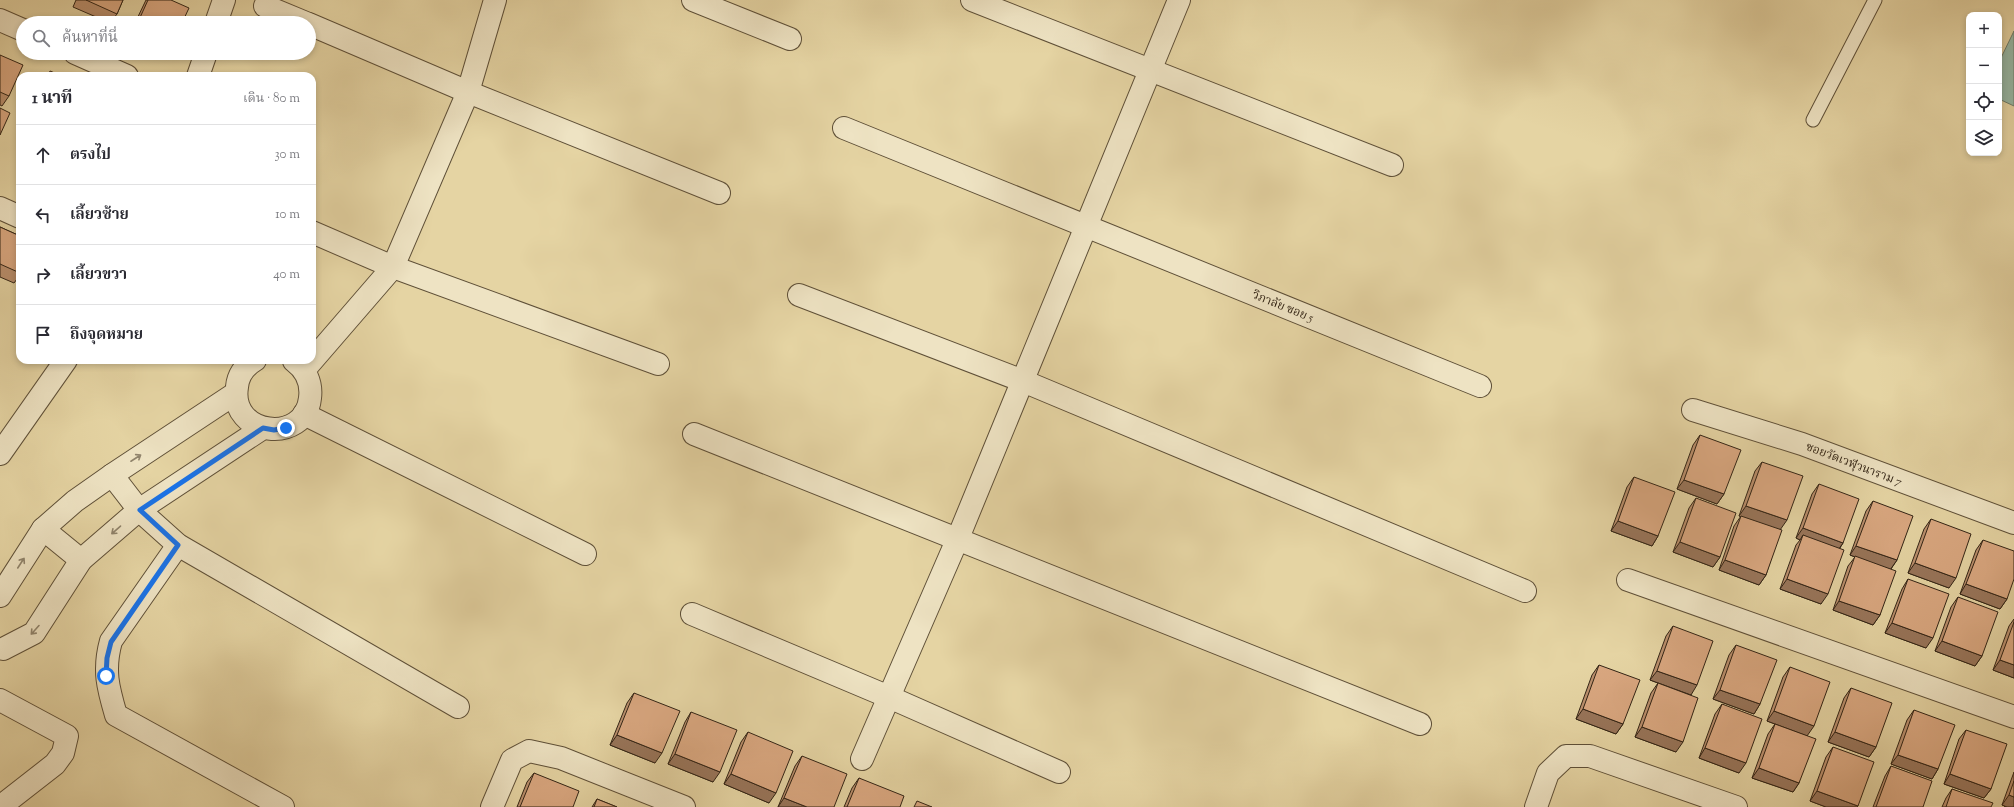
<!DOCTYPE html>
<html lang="th">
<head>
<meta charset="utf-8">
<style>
	:root { --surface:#fff; --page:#f2f2f3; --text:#2b2b33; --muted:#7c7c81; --line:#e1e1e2 }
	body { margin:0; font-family:"Sorts Mill Goudy","Noto Serif Thai",serif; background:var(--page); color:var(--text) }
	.controls { position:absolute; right:12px; top:12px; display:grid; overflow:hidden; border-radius:8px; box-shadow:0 2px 6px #0003 }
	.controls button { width:36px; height:36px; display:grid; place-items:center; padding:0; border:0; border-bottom:1px solid var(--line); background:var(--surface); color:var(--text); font:20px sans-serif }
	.stop { position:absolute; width:12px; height:12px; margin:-9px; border:3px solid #1a73e8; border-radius:50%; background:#fff }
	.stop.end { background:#1a73e8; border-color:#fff; box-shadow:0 1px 4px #0008 }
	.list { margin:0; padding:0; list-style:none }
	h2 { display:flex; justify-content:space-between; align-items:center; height:52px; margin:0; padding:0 16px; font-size:17px }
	h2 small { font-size:13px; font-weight:400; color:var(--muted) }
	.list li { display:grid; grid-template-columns:26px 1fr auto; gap:12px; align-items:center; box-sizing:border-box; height:60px; padding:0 16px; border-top:1px solid var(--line) }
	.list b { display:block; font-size:15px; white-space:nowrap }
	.list em { font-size:13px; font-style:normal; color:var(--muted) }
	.icon { flex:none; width:22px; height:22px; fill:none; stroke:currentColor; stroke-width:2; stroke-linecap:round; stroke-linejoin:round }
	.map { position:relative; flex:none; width:2014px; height:807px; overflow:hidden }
	.search { position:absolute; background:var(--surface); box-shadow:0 2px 6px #0003; left:16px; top:16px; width:300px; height:44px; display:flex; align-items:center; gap:10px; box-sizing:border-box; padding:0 14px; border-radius:22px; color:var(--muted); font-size:15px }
	.panel { position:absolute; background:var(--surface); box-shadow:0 2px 6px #0003; left:16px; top:72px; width:300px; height:292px; border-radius:12px }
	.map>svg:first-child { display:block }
	.water { fill:#96b8a6; stroke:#6e7d6c }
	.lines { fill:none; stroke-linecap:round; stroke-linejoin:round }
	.service-casing { stroke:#5f5038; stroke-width:15 }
	.minor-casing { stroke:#5f5038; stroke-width:24 }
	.service { stroke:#eee3c3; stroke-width:13 }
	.minor { stroke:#eee3c3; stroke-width:22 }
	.wall { fill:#bb906e; stroke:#322415 }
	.shaded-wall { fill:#98755a; stroke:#322415 }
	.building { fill:#d9a780; stroke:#322415 }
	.oneway { stroke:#90846c }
	.route { stroke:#1a73e8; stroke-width:5 }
	.labels { text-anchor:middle; stroke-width:3; stroke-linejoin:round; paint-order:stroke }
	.street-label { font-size:12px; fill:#322415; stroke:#eee3c3 }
</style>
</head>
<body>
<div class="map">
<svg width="2014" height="807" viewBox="0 0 2014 807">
	<rect width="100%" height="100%" fill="#e5d4a3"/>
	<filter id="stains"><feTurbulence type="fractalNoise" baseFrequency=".005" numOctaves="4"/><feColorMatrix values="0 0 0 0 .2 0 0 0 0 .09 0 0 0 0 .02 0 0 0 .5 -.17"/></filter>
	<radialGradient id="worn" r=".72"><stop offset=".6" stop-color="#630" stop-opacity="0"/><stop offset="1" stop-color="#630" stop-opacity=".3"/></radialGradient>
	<!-- water -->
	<path class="water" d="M2014 31V106L1999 99V62Z"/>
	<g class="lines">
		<defs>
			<path id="service" d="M1813 120 1875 0"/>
			<g id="minor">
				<path d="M693 0 790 39"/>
				<path d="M972 0 1392 165"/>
				<path d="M265 6 306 23"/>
				<path d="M0 20 23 30"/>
				<path d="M216 23 224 0"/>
				<path d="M309 24 468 92 719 193"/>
				<path d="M75 53 127 76"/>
				<path d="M198 76 206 53"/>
				<path d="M844 128 1480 386"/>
				<path d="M0 208 20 217"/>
				<path d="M312 232 393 267 658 364"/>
				<path d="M799 295 1023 381 1525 591"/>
				<path d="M255 360C245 366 238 375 237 387 229 436 305 445 310 398 312 383 306 370 294 361"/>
				<path d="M304 370 393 267 468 92 495 0"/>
				<path d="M1693 410 1802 444 2014 523"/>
				<path d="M304 414 585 554"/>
				<path d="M694 434 1420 724"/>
				<path d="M0 454 66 360"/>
				<path d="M112 475 139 510 178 545 458 707"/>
				<path d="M43 529 81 560"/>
				<path d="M178 545 111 641C103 670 108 688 116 715L283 807"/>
				<path d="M1628 580 2014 717"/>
				<path d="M0 596 43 529 75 501 112 475 236 393"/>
				<path d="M692 614 889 697 1059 772"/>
				<path d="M3 649 34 633 81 560 139 510 263 428"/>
				<path d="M0 700 67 736 63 753 55 764 0 807"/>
				<path d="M862 759 958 538 1179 0"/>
				<path d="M492 807 512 760 529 751 561 758 684 807"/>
				<path d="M1536 807 1548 773 1566 756H1590L1736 807"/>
			</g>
		</defs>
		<!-- service casing -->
		<use href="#service" class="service-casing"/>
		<!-- minor casing -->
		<use href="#minor" class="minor-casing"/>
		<!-- service -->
		<use href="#service" class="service"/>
		<!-- minor -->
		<use href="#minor" class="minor"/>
	</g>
	<!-- wall -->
	<g class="wall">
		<path d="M76 0H123L117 14 110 23 73 7Z"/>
		<path d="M146 0H171L182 23H135Z"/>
		<path d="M0 55 9 96 2 106 0 105Z"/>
		<path d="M0 227 20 236V275L14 283 0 277Z"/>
		<path d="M1700 435 1724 494 1717 504 1677 489 1693 445Z"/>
		<path d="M1762 462 1780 530 1766 575 1759 585 1719 570 1734 526 1741 516H1739L1755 471Z"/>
		<path d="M1634 477 1658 536 1652 546 1611 531 1627 487Z"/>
		<path d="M1819 484 1843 543 1840 548 1821 604 1780 589 1796 545 1800 540 1796 538 1812 494Z"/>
		<path d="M1696 498 1720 557 1713 567 1673 552 1689 508Z"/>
		<path d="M1873 501 1897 560 1891 569 1880 615 1873 625 1833 610 1848 566 1855 557 1850 555 1866 511Z"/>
		<path d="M1931 519 1949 588 1908 573 1924 529Z"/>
		<path d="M1983 540 2007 599 2000 609 1960 594 1976 550Z"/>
		<path d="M1908 579 1926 648 1885 633 1902 589Z"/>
		<path d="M1958 597 1982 656 1975 666 1935 651 1951 607Z"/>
		<path d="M2014 619V678L1993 670 2009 626Z"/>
		<path d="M1673 626 1691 695 1661 684 1676 752 1635 737 1651 693 1658 683 1650 680 1666 636Z"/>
		<path d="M1736 645 1760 704 1754 714 1713 699 1729 655Z"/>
		<path d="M1599 665 1623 724 1616 734 1576 719 1592 675Z"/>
		<path d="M1790 667 1807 736 1799 783 1793 792 1752 778 1768 734 1775 724 1802 734 1767 721 1783 677Z"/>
		<path d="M1851 688 1876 747 1869 757 1828 742 1844 698Z"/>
		<path d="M634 693 655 763 610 745 627 703Z"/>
		<path d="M1722 704 1739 773 1699 758 1715 714Z"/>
		<path d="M1914 710 1938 769 1932 779 1891 764 1907 720Z"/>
		<path d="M691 712 713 782 668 764 685 722Z"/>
		<path d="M1966 730 1991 789 1984 798 1944 784 1959 739Z"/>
		<path d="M748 732 769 803 724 784 741 742Z"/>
		<path d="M1833 747 1858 806 1857 807H1826L1810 801 1826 757Z"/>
		<path d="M802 756 834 807H778L795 766Z"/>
		<path d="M1891 766 1923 807H1873L1885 776Z"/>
		<path d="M2014 772V807H2004L2005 806 2002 805Z"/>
		<path d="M534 773 573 807H517L527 782Z"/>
		<path d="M859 778 900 807H844L852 788Z"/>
		<path d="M1952 789 1991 807H1942L1946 798Z"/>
		<path d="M597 799 617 807H592Z"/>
	</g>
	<!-- shaded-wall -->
	<g class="shaded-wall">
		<path d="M1684 480 1724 494 1717 504 1677 489Z"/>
		<path d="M1746 506 1787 520 1780 530 1739 516Z"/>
		<path d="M1618 521 1658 536 1652 546 1611 531Z"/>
		<path d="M1803 528 1843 543 1836 553 1803 535 1800 540 1796 538Z"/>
		<path d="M1680 542 1720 557 1713 567 1673 552Z"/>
		<path d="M1856 546 1897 560 1890 570 1850 555Z"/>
		<path d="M1725 560 1766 575 1759 585 1719 570Z"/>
		<path d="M1915 563 1956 578 1949 588 1908 573Z"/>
		<path d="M1787 579 1828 594 1821 604 1780 589Z"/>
		<path d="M1966 584 2007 599 2000 609 1960 594Z"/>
		<path d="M1839 601 1880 615 1873 625 1833 610Z"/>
		<path d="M1892 623 1933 638 1926 648 1885 633Z"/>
		<path d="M1942 641 1982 656 1975 666 1935 651Z"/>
		<path d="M2000 660 2014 665V678L1993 670Z"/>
		<path d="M1657 671 1697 685 1691 695 1650 680Z"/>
		<path d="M1720 690 1760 704 1754 714 1713 699Z"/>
		<path d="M1583 709 1623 724 1616 734 1576 719Z"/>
		<path d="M1774 711 1814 726 1807 736 1767 721Z"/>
		<path d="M1642 727 1683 742 1676 752 1635 737Z"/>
		<path d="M1835 732 1876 747 1869 757 1828 742Z"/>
		<path d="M617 735 662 753 655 763 610 745Z"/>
		<path d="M1705 748 1746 763 1739 773 1699 758Z"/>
		<path d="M675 754 720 772 713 782 668 764Z"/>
		<path d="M1898 755 1938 769 1932 779 1891 764Z"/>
		<path d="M1759 768 1799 783 1793 792 1752 778Z"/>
		<path d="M731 774 776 793 769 803 724 784Z"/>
		<path d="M1950 774 1991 789 1984 798 1944 784Z"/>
		<path d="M1817 791 1858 806 1857 807H1826L1810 801Z"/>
		<path d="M2009 795 2014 797V807H2007L2002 805Z"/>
		<path d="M784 798 807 807H778Z"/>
	</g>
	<!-- building -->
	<g class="building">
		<path d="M86 0H123L117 14Z"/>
		<path d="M148 0H171L189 8 182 23H140L138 22Z"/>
		<path d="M0 55 23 65 9 96 0 92Z"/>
		<path d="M50 71 62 76H48Z"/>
		<path d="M0 108 10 113 0 135Z"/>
		<path d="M0 227 20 236V273L0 264Z"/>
		<path d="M1700 435 1741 450 1724 494 1684 480Z"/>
		<path d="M1762 462 1803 476 1787 520 1746 506Z"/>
		<path d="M1634 477 1675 492 1658 536 1618 521Z"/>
		<path d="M1819 484 1859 499 1843 543 1803 528Z"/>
		<path d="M1696 498 1736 513 1720 557 1680 542Z"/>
		<path d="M1873 501 1913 516 1897 560 1856 546Z"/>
		<path d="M1741 516 1782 530 1766 575 1725 560Z"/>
		<path d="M1931 519 1971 534 1956 578 1915 563Z"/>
		<path d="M1803 535 1844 550 1828 594 1787 579Z"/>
		<path d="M1983 540 2014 551V579L2007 599 1966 584Z"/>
		<path d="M1855 556 1896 571 1880 615 1839 601Z"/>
		<path d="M1908 579 1949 594 1933 638 1892 623Z"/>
		<path d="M1958 597 1998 612 1982 656 1942 641Z"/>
		<path d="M2014 622V665L2000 660Z"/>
		<path d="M1673 626 1713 641 1697 685 1657 671Z"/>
		<path d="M1736 645 1777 660 1760 704 1720 690Z"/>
		<path d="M1599 665 1640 680 1623 724 1583 709Z"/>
		<path d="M1790 667 1830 682 1814 726 1774 711Z"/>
		<path d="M1658 683 1698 698 1683 742 1642 727Z"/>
		<path d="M1851 688 1892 703 1876 747 1835 732Z"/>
		<path d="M634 693 680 711 662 753 617 735Z"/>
		<path d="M1722 704 1762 719 1746 763 1705 748Z"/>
		<path d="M1914 710 1955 725 1938 769 1898 755Z"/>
		<path d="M691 712 737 730 720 772 675 754Z"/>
		<path d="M1775 724 1816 739 1799 783 1759 768Z"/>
		<path d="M1966 730 2007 744 1991 789 1950 774Z"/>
		<path d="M748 732 793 751 776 793 731 774Z"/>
		<path d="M1833 747 1874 762 1858 806 1817 791Z"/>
		<path d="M802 756 847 774 834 807H807L784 798Z"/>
		<path d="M1891 766 1932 781 1923 807H1876Z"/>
		<path d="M534 773 579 791 573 807H520Z"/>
		<path d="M859 778 904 796 900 807H847Z"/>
		<path d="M2014 781V797L2009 795Z"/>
		<path d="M1952 789 1993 803 1991 807H1946Z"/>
		<path d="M597 799 617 807H594Z"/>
		<path d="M917 801 932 807H914Z"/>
	</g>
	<!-- one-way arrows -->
	<defs><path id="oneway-shaft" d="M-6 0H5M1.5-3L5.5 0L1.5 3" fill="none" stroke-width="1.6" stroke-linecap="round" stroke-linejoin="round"/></defs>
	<g class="oneway">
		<use href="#oneway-shaft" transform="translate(136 458) rotate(-33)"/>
		<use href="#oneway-shaft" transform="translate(116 530) rotate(139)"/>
		<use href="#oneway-shaft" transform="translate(21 563) rotate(-57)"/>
		<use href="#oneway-shaft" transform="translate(35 630) rotate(132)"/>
	</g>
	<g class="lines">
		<!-- route -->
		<path class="route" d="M106 676 107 658 111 642 178 545 140 510 263 428 274 430 286 428"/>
	</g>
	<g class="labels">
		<!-- street labels -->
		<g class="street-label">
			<text transform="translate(1283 306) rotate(22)" y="4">วิภาลัย ซอย 5</text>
			<text transform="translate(1854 464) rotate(21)" y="4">ซอยวัดเวฬุวนาราม 7</text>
		</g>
	</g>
	<rect width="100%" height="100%" filter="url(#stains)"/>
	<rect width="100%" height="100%" fill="url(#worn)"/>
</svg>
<div class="controls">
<button>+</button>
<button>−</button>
<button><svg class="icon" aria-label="locate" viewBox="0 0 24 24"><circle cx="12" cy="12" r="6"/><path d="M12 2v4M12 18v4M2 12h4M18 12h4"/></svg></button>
<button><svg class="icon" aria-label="layers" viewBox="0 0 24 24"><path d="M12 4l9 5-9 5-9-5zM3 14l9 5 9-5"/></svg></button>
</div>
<div class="stop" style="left:106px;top:676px"></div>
<div class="stop end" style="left:286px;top:428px"></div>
<div class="search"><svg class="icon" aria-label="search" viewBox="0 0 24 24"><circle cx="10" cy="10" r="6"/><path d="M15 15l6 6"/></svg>ค้นหาที่นี่</div>
<section class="panel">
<h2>1 นาที<small>เดิน · 80 m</small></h2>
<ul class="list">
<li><svg class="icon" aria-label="ahead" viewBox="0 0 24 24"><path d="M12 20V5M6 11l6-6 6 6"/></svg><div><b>ตรงไป</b></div><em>30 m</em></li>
<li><svg class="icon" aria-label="left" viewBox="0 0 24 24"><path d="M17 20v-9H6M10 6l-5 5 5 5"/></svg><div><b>เลี้ยวซ้าย</b></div><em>10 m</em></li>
<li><svg class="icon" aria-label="right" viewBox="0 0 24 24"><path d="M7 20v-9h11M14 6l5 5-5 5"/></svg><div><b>เลี้ยวขวา</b></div><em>40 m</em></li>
<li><svg class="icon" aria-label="arrive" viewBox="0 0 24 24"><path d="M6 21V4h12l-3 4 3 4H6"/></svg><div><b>ถึงจุดหมาย</b></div></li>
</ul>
</section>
</div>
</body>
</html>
